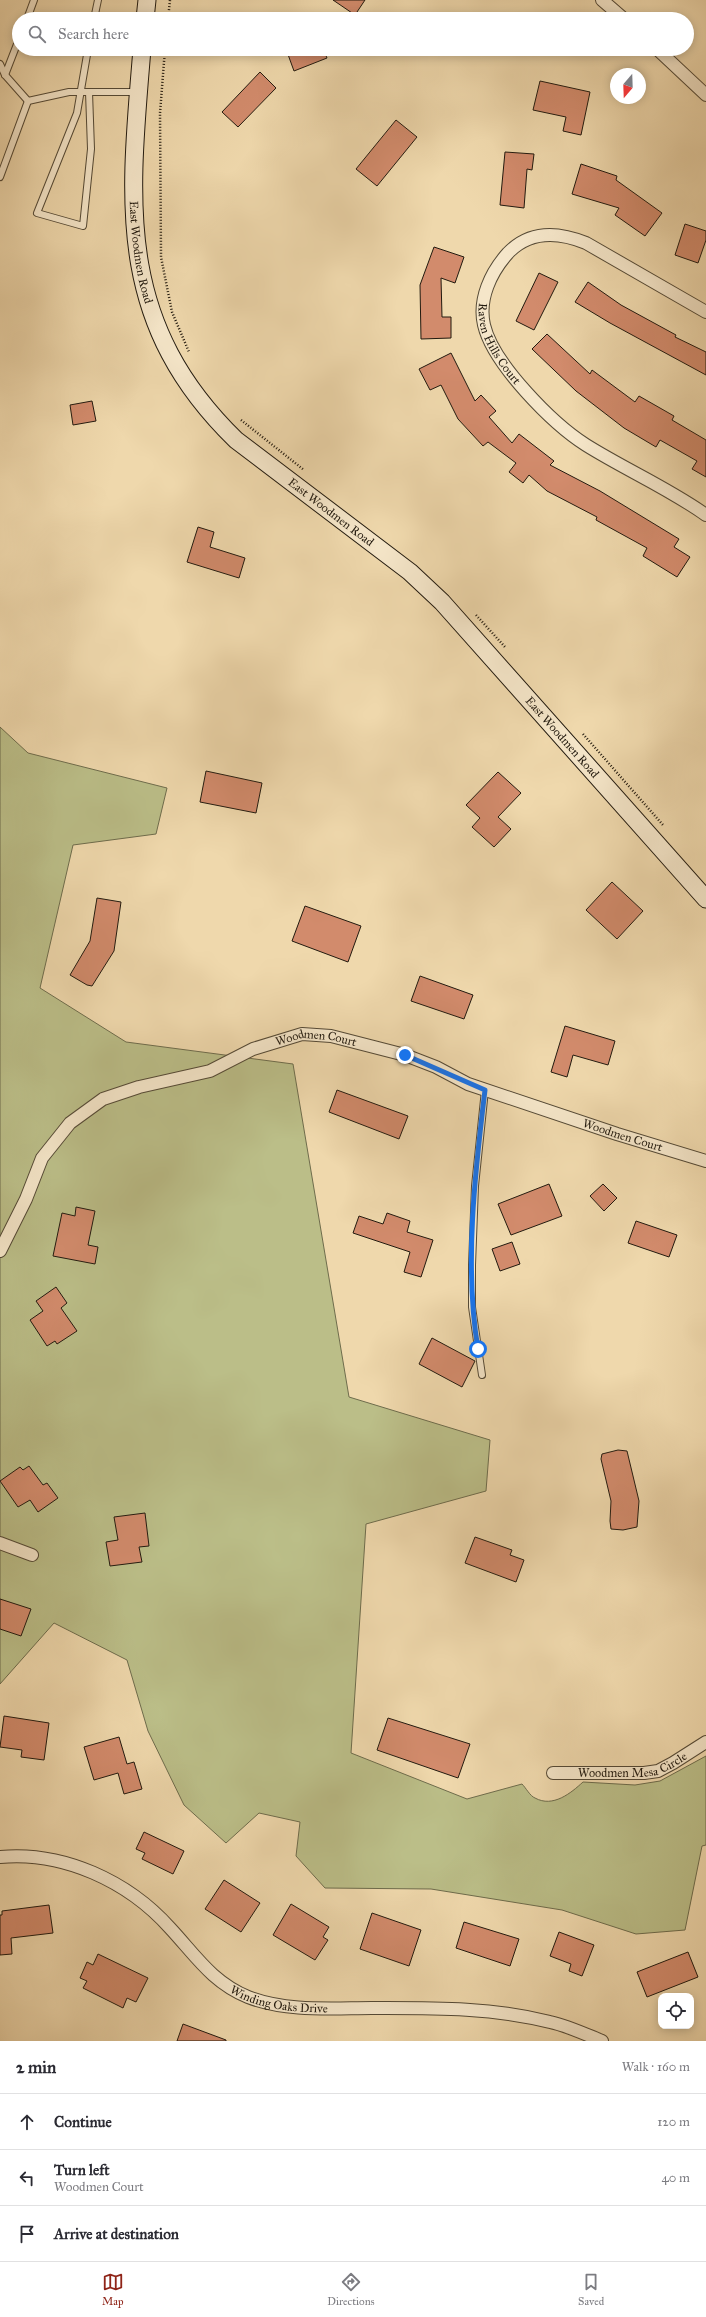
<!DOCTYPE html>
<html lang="en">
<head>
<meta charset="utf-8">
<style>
	:root { --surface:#fff; --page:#f2f2f3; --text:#2b2b33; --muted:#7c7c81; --line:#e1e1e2; --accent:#8f2418 }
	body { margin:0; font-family:"IM FELL Great Primer",serif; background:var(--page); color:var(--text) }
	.controls { position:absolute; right:12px; bottom:12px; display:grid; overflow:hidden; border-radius:8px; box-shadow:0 2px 10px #0003 }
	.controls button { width:36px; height:36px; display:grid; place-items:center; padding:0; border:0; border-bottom:1px solid var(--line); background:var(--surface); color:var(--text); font:20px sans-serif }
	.compass { position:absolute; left:610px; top:68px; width:36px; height:36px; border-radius:50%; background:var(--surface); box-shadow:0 2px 10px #0003; rotate:199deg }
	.stop { position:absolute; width:12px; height:12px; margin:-9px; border:3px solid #1a73e8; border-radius:50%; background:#fff }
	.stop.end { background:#1a73e8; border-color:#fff; box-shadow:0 1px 4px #0008 }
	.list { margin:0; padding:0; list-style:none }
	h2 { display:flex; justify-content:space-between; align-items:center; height:52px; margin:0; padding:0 16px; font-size:17px }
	h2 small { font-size:13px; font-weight:400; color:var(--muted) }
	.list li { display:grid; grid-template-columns:26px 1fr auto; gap:12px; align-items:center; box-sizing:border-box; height:56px; padding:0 16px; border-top:1px solid var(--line) }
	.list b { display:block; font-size:15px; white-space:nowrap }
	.list p { margin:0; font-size:13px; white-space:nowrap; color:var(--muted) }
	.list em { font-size:13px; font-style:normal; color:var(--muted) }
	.icon { flex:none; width:22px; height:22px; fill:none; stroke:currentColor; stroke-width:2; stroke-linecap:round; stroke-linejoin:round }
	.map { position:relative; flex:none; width:706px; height:2041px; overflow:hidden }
	.search { position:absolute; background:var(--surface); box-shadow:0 2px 10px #0003; left:12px; right:12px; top:12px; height:44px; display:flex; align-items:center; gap:10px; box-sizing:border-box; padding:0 14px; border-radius:22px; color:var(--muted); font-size:15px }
	.sheet { height:220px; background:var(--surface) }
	nav { display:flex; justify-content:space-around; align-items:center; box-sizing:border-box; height:56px; border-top:1px solid var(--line); background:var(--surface); font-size:11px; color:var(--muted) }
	nav a { display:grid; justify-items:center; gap:2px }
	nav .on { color:var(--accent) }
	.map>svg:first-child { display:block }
	.green { fill:#bbbe88; stroke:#6e6c4c }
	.building { fill:#d28b6c; stroke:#221a0f }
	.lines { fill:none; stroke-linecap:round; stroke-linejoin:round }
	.lane-casing { stroke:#554a36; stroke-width:8 }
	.street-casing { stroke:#554a36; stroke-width:14 }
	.secondary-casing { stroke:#221a0f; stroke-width:19 }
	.path { stroke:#221a0f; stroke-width:2.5; stroke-dasharray:1 2; stroke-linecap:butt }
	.lane { stroke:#f5e6c9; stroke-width:6 }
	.street { stroke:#f5e6c9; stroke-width:12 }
	.secondary { stroke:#f5e6c9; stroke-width:17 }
	.route { stroke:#1a73e8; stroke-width:5 }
	.labels { text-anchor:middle; stroke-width:3; stroke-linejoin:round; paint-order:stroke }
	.street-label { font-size:12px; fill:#221a0f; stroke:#f5e6c9 }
</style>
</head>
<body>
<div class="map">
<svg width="706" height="2041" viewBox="0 0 706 2041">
	<rect width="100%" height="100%" fill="#efd8ac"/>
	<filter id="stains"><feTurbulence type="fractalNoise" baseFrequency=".005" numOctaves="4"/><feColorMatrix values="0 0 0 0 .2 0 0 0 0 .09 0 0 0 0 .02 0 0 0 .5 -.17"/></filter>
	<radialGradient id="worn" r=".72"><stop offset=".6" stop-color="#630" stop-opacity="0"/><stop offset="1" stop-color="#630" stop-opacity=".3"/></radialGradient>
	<!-- green -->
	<path class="green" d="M0 727 28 753 167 788 156 834 73 845 40 988 126 1042 293 1064 349 1397 490 1440 486 1491 366 1524 351 1753 467 1799 522 1784C526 1788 530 1796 535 1798 553 1808 571 1793 583 1782L635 1785 660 1781 706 1756V1845L702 1846 685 1930 636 1934 562 1910 431 1889 325 1888 296 1856 300 1822 259 1813 226 1843 184 1805 148 1731 127 1660 54 1623 0 1684Z"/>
	<!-- building -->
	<g class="building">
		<path d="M333 0H365L355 15Z"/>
		<path d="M286 49H323L327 58 294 71Z"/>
		<path d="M260 72 276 88 238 127 222 112Z"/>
		<path d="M540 81 590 92 581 135 563 131 566 117 533 110Z"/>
		<path d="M396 120 417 137 377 186 356 169Z"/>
		<path d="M505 152 534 154 532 170 527 169 524 208 500 205Z"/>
		<path d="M581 164 617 176 616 180 662 213 645 236 615 215 619 208 572 194Z"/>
		<path d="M685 224 706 231V240L698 263 675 255Z"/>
		<path d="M434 247 464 257 455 283 441 278 442 317H451V338L421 339 420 285Z"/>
		<path d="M539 273 558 282 534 330 516 321Z"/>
		<path d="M588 282 621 305 676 335 675 337 706 352V375L610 323 575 302Z"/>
		<path d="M547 334 590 374 592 370 635 402 639 396 674 416 672 420 706 440V477L692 469 697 461 660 440 656 447 624 428 576 391 532 349Z"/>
		<path d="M451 353 475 401 481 395 496 411 489 417 512 443 519 434 554 461 550 465 600 491 679 539 674 547 690 557 677 577 643 556 647 548 596 520 597 517 547 491 529 475 523 483 509 472 516 463 488 442 483 446 458 419 441 385 430 390 419 369Z"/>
		<path d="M92 401 96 421 73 425 70 405Z"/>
		<path d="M198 527 214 532 210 547 245 558 239 578 187 562Z"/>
		<path d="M206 771 262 783 256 813 200 802Z"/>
		<path d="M498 772 521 793 498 817 511 829 494 847 472 827 480 818 466 805Z"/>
		<path d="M612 882 643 911 617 939 586 910Z"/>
		<path d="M97 898 121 902 114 951 92 986 87 985 70 975 90 941Z"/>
		<path d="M305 906 361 926 348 962 292 941Z"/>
		<path d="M420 976 473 995 464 1019 411 1001Z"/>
		<path d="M565 1026 615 1041 608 1065 573 1055 567 1077 551 1072Z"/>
		<path d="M337 1090 408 1116 399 1139 329 1112Z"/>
		<path d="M549 1184 562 1216 511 1235 498 1204Z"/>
		<path d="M603 1184 617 1198 604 1211 590 1196Z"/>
		<path d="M76 1207 95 1211 88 1245 98 1247 95 1264 53 1256 62 1213 75 1216Z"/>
		<path d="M387 1213 410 1221 407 1232 433 1240 421 1277 404 1272 410 1252 353 1233 359 1216 383 1224Z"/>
		<path d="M636 1221 677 1235 669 1257 628 1243Z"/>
		<path d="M512 1242 520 1264 500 1271 492 1249Z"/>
		<path d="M56 1287 67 1303 61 1308 77 1331 57 1344 55 1341 47 1346 30 1320 43 1311 36 1301Z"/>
		<path d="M432 1338 475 1361 462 1387 419 1364Z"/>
		<path d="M618 1450 627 1451 639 1501 637 1527 623 1530 611 1529 610 1521 611 1501 601 1459 602 1454Z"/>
		<path d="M29 1466 43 1485 47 1483 58 1498 38 1512 30 1500 18 1507 0 1481 20 1467 23 1470Z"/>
		<path d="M145 1513 149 1546 139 1547 142 1562 110 1566 106 1542 118 1540 114 1517Z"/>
		<path d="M475 1537 512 1550 510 1555 524 1560 516 1582 465 1563Z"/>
		<path d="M0 1599 31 1609 21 1636 0 1629Z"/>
		<path d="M4 1716 49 1723 44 1760 21 1757 22 1750 0 1747Z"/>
		<path d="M388 1718 470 1744 458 1778 377 1750Z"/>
		<path d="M119 1737 127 1764 134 1762 142 1789 124 1794 118 1773 94 1780 84 1747Z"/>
		<path d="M144 1832 184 1851 173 1874 142 1859 145 1853 136 1849Z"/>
		<path d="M224 1880 260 1903 241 1932 205 1909Z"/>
		<path d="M291 1904 329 1927 323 1937 328 1940 315 1960 273 1935Z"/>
		<path d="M49 1905 53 1933 11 1938 12 1954 0 1955V1915H2V1911Z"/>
		<path d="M372 1913 421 1930 409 1966 360 1949Z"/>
		<path d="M464 1922 519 1939 510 1966 456 1948Z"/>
		<path d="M559 1932 594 1945 582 1976 569 1971 571 1964 550 1956Z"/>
		<path d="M688 1952 698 1977 647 1997 637 1972Z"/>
		<path d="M98 1954 148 1978 136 2002 127 1998 123 2008 83 1988 87 1981 80 1978 87 1962 93 1965Z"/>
		<path d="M183 2024 226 2040V2041H177Z"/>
	</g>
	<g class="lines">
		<defs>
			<g id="lane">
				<path d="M27 19 34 0"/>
				<path d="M94 19 98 0"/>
				<path d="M88 49 77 113 37 213 83 226 91 149 89 92"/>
				<path d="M0 64 5 75 28 101"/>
				<path d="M5 75 19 39"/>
				<path d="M28 101 69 92H137"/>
				<path d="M0 177 28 101"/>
				<path d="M482 1375 472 1307V1265L475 1186 485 1090"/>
			</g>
			<g id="street">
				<path d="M602 0 624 19"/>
				<path d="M657 49 706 95"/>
				<path id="s1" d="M706 312 586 243C559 232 530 230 508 253 491 272 478 299 484 325 493 364 553 424 586 445 626 470 668 488 706 515"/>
				<path id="s2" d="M0 1251 26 1199 42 1158 70 1123 103 1099 139 1087 210 1071 253 1049 302 1034 331 1036 405 1055 436 1067 468 1084 617 1134 706 1161"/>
				<path d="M0 1543 32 1555"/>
				<path id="s3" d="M553 1773H644L658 1771 673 1763 706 1742"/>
				<path id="s4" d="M0 1857C63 1851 128 1881 170 1928 196 1956 212 1982 248 1997 286 2012 332 2008 372 2008 432 2008 491 2007 550 2022 568 2026 585 2034 602 2041"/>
			</g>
			<g id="secondary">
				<path d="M145 19 147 0"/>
				<path id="s5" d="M142 49C129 204 115 322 236 440L410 572 442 602 706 899"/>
			</g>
		</defs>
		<!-- lane casing -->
		<use href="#lane" class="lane-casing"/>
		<!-- street casing -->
		<use href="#street" class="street-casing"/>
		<!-- secondary casing -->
		<use href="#secondary" class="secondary-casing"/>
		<!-- path -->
		<g class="path">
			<path d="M168 19 170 0"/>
			<path d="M165 49 160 113 161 257 172 312 189 352"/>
			<path d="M241 420 304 470"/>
			<path d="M476 615 505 647"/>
			<path d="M583 734 663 825"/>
		</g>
		<!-- lane -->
		<use href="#lane" class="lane"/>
		<!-- street -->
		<use href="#street" class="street"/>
		<!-- secondary -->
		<use href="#secondary" class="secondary"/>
	</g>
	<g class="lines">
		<!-- route -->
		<path class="route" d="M405 1055 485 1090C475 1172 464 1267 478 1349"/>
	</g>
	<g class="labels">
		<!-- street labels -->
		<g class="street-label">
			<text dy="4" stroke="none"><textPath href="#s5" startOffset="204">East Woodmen Road</textPath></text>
			<text dy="4" stroke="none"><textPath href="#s1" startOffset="324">Raven Hills Court</textPath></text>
			<text dy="4" stroke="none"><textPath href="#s5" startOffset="539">East Woodmen Road</textPath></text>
			<text dy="4" stroke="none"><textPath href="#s5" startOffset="863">East Woodmen Road</textPath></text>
			<text dy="4" stroke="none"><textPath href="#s2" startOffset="412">Woodmen Court</textPath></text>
			<text dy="4" stroke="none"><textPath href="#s2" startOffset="736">Woodmen Court</textPath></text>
			<text dy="4" stroke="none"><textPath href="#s3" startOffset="81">Woodmen Mesa Circle</textPath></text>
			<text dy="4" stroke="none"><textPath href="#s4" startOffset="327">Winding Oaks Drive</textPath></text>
		</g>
	</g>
	<rect width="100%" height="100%" filter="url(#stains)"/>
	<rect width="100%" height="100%" fill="url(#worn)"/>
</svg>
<div class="controls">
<button><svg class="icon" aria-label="locate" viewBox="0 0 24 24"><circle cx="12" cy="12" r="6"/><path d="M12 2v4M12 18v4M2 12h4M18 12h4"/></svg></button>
</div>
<svg class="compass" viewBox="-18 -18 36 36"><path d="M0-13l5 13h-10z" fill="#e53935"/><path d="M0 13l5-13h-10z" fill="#7c7c81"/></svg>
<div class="stop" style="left:478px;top:1349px"></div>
<div class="stop end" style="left:405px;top:1055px"></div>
<div class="search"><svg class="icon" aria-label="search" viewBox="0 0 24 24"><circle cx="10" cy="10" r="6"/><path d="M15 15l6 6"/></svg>Search here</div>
</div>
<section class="sheet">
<h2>2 min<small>Walk · 160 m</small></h2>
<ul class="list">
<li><svg class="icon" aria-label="ahead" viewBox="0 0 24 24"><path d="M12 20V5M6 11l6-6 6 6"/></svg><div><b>Continue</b></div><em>120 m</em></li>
<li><svg class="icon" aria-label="left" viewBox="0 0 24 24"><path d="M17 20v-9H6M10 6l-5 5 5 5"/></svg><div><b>Turn left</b><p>Woodmen Court</p></div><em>40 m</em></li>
<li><svg class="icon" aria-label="arrive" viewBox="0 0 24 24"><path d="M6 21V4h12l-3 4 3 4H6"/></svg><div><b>Arrive at destination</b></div></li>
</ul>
</section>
<nav>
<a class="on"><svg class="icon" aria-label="map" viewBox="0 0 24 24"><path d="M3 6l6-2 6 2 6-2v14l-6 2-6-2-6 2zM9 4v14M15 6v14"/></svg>Map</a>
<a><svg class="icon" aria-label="directions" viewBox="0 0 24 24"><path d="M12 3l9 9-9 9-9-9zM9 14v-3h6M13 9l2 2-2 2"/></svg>Directions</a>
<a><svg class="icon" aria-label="saved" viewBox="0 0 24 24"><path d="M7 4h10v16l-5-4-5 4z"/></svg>Saved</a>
</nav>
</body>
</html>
